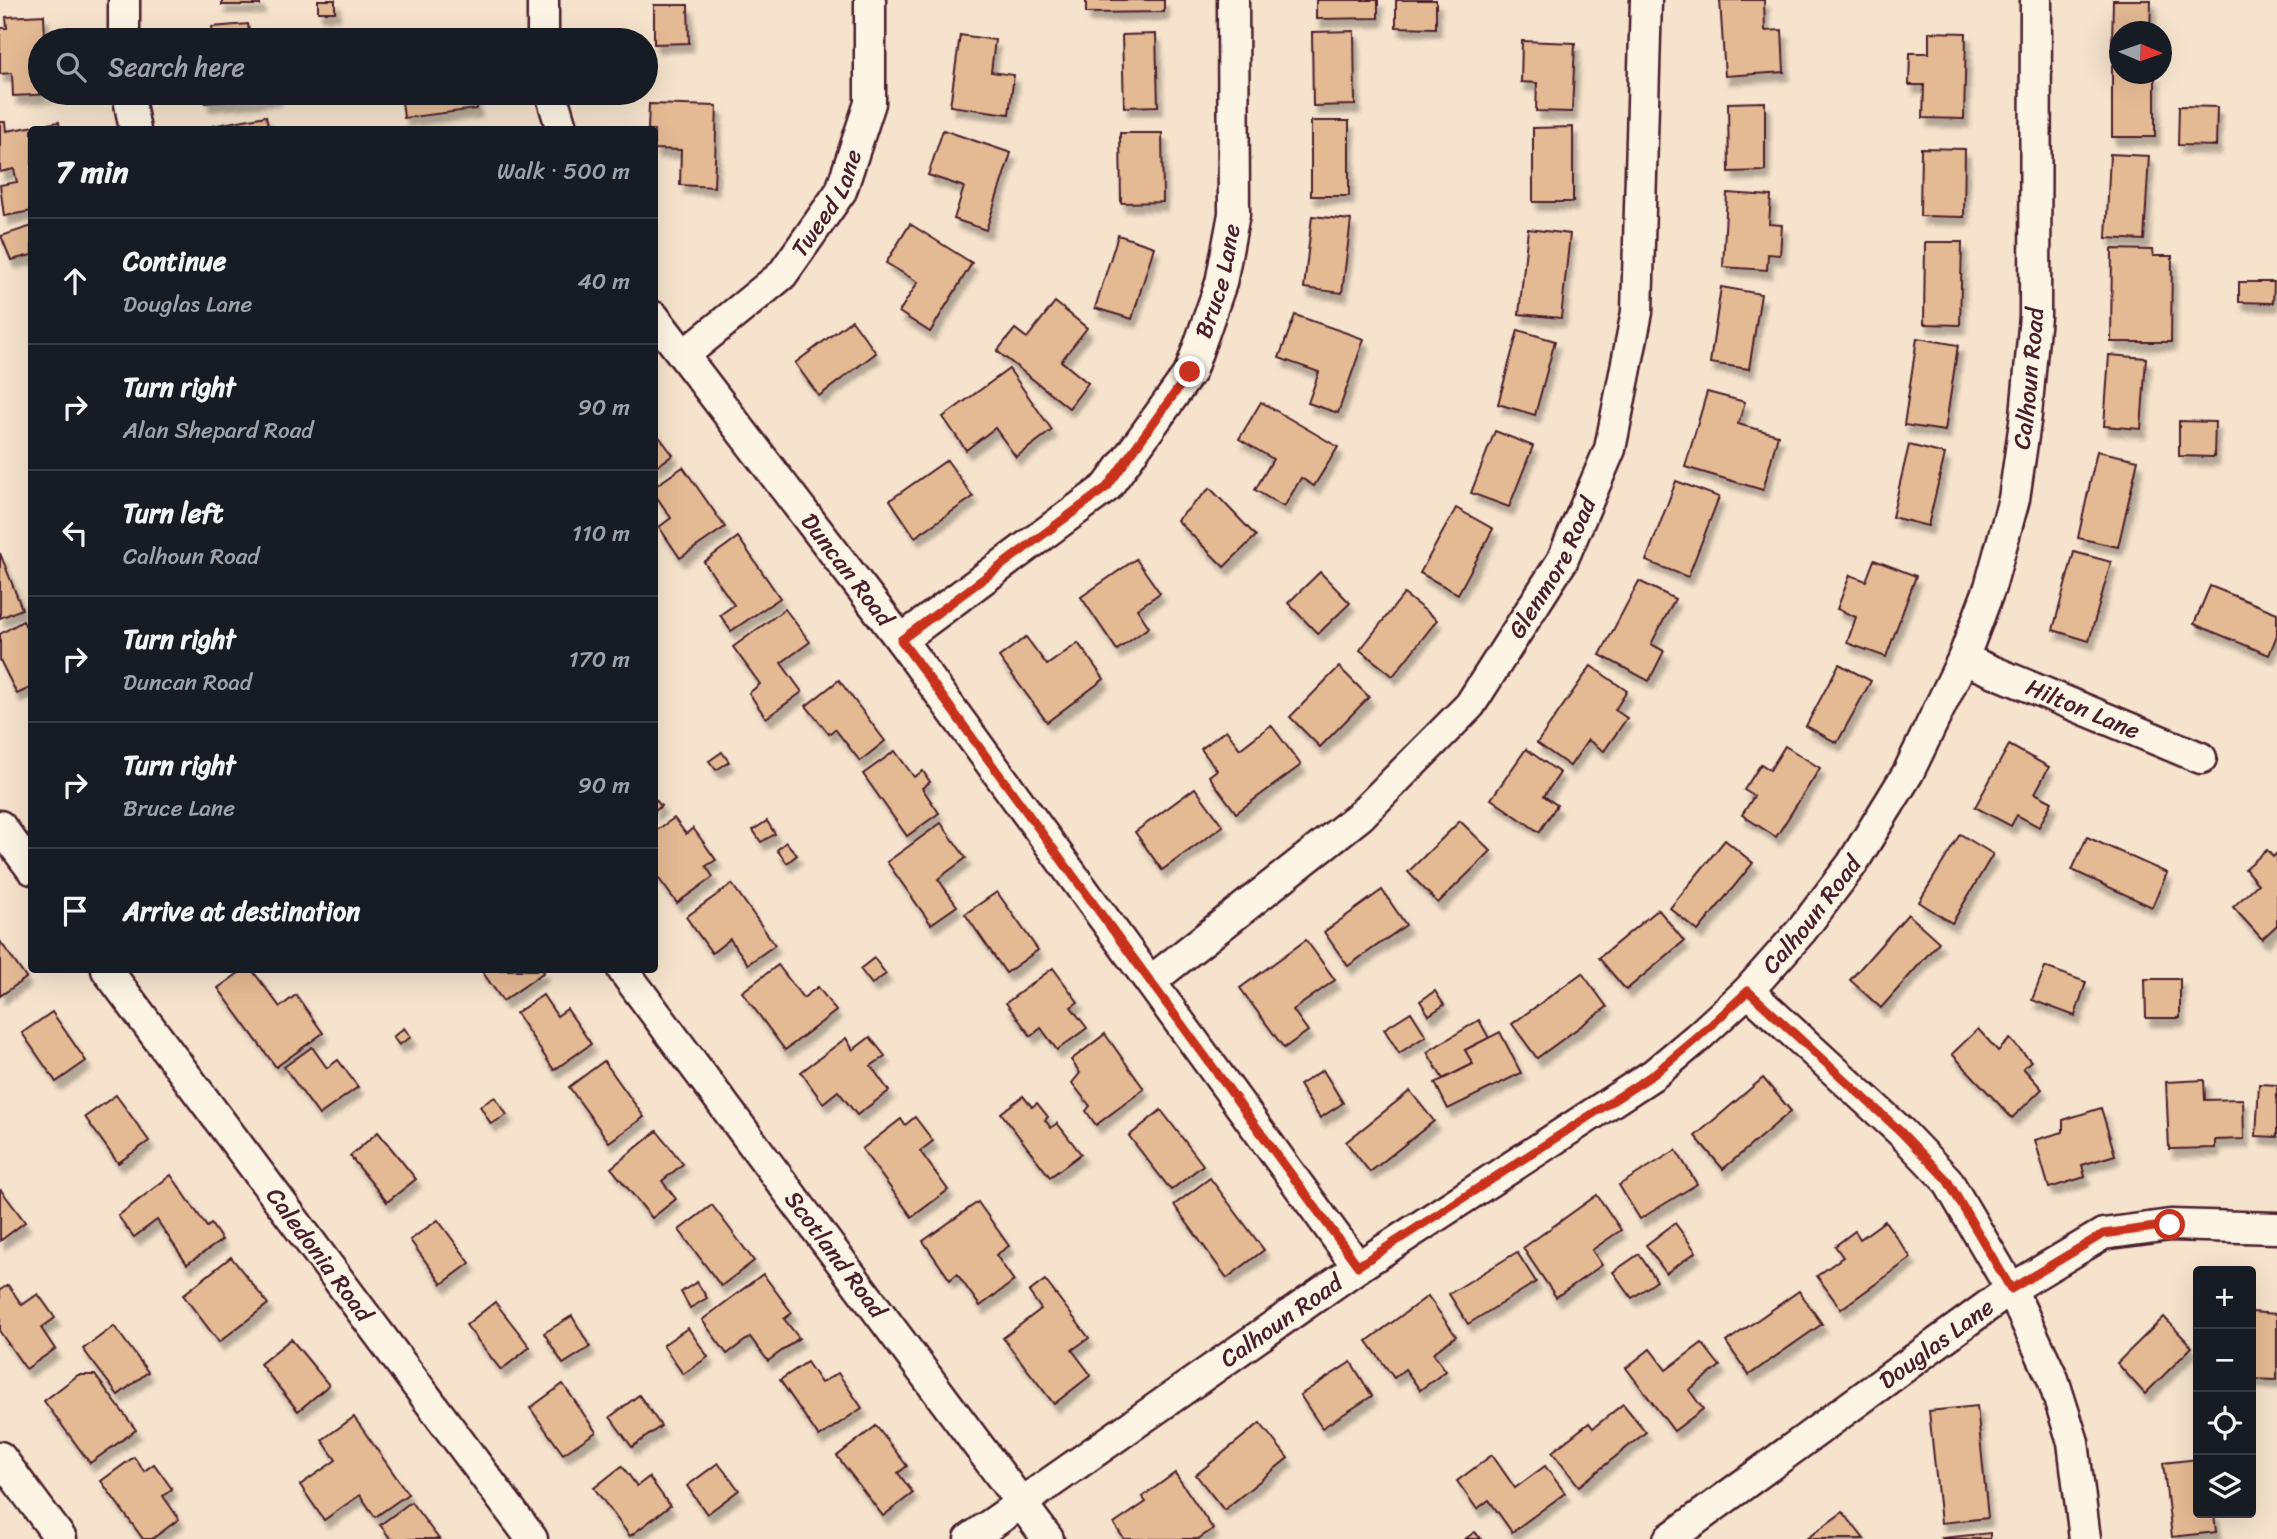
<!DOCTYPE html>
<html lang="en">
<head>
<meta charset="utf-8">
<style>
	:root { --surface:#171b24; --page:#20242c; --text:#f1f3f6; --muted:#9ea1a6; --line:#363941 }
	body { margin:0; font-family:Sriracha,sans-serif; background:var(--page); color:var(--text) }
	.controls { position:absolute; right:21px; bottom:21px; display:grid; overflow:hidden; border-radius:7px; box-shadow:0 7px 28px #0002 }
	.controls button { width:63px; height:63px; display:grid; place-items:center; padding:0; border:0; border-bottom:2px solid var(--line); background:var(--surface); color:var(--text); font:35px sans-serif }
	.compass { position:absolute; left:2109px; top:21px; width:63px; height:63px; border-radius:50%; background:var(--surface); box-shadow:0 7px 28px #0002; rotate:92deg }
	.stop { position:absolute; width:21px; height:21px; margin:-16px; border:5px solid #c8321e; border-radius:50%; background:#fff }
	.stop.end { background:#c8321e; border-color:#fff; box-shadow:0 2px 7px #0008 }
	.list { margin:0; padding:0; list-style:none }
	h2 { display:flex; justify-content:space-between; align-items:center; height:91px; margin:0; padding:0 28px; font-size:30px }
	h2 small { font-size:23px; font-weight:400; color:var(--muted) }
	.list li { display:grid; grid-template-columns:46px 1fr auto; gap:21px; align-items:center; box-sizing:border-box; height:126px; padding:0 28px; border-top:2px solid var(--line) }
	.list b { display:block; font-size:26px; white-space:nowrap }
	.list p { margin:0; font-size:23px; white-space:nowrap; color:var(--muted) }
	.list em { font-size:23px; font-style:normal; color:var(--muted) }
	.icon { flex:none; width:38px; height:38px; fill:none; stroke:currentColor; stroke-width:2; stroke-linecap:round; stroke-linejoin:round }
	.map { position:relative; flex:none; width:2277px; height:1539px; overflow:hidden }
	.search { position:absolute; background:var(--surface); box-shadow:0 7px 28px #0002; left:28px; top:28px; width:630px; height:77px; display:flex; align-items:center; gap:18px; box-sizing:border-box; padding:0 24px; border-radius:38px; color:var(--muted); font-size:26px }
	.panel { position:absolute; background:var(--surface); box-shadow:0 7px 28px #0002; left:28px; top:126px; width:630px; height:847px; border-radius:7px }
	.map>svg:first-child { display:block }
	.building { fill:#e4ba94; stroke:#4a1f2b; stroke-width:2; filter:url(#shadow) }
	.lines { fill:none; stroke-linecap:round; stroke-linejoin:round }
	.street-casing { stroke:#4a1f2b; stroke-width:35 }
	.street { stroke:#fcf5e5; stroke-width:30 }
	.route { stroke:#c8321e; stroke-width:9 }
	.labels { text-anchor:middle; stroke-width:6; stroke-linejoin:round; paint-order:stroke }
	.street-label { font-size:24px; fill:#4a1f2b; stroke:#fcf5e5 }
</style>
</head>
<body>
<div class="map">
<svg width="2277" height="1539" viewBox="0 0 2277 1539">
	<defs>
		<filter id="shadow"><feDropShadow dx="4.5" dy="8" stdDeviation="2" flood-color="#0004"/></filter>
	</defs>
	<rect width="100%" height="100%" fill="#f5e3cd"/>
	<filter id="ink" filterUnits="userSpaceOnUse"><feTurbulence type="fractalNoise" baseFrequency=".0143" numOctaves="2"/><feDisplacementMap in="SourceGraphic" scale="14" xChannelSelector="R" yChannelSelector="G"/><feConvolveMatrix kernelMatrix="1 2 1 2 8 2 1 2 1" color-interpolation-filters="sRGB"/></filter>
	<g filter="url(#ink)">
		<!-- building -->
		<g class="building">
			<rect x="222" y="0" width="38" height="5"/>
			<rect x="318" y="0" width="17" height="12"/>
			<path d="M1086 0H1164V12L1086 13Z"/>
			<path d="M1316 0H1378V18L1316 19Z"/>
			<path d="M1396 0H1436V28L1396 27Z"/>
			<path d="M1720 0H1764L1765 31 1782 30 1784 72 1725 76Z"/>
			<path d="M2113 0H2151L2150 32H2120V43H2112Z"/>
			<path d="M654 5H688L689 43 654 44Z"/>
			<path d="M44 15 45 40H40V93L54 94 13 96 12 73 0 74V28H7L6 17Z"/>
			<path d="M248 24 250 40H213L212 27Z"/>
			<path d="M1354 31 1355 105 1313 106 1312 32Z"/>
			<path d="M1929 32 1966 33 1964 119 1923 118 1924 85H1909L1910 53H1929Z"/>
			<path d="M1156 34 1158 106 1124 107 1122 35Z"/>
			<path d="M960 35 995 40 991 72 1014 75 1009 114 950 106Z"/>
			<path d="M1522 41 1575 43 1572 112 1536 111 1537 83 1521 82Z"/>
			<path d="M2112 65H2120V74H2155V137H2112Z"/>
			<path d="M204 93H276L277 97 205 103Z"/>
			<path d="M401 93H475L477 109 404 118Z"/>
			<path d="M1765 102V171L1729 172 1728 103Z"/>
			<path d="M649 104 717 106 714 187 680 185 681 150 654 149V130H648Z"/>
			<path d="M2179 106 2217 107 2216 146 2178 145Z"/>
			<path d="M266 116 269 130H213L212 126Z"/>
			<rect x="1311" y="121" width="38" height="75"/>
			<path d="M0 122H5L6 131 59 122 60 130H32V211L4 216 0 185 17 182 14 169 0 172Z"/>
			<path d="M1573 127V202H1533V128Z"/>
			<path d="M943 130 1011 153 986 230 954 219 964 187 928 175Z"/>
			<path d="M1120 133H1162L1163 202 1121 203Z"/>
			<path d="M1921 148 1965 149 1964 217 1920 216Z"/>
			<path d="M2110 154 2149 156 2144 240 2106 238Z"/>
			<path d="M1727 193 1771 196 1769 224 1782 225 1780 255 1768 254 1767 270 1723 267Z"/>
			<path d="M1312 216 1351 220 1342 293 1304 288Z"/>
			<path d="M910 224 972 263 930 332 899 312 918 282 886 263Z"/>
			<path d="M32 226V255L11 260 1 236Z"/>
			<path d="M1528 229 1570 234 1561 318 1519 314Z"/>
			<path d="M1118 235 1154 247 1132 319 1095 308Z"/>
			<path d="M1925 242H1962L1960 325 1924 324Z"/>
			<path d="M2112 249 2152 250 2153 256H2172L2171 342H2111Z"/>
			<path d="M2239 282H2274L2273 303 2239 302Z"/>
			<path d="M1721 287 1761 294 1749 369 1710 363Z"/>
			<path d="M1055 302 1087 328 1061 361 1088 383 1069 408 997 351 1015 329 1027 338Z"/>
			<path d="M1295 315 1364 339 1338 413 1308 403 1319 372 1279 358Z"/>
			<path d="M852 320 876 353 819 396 795 363Z"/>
			<path d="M1518 330 1555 341 1535 415 1498 404Z"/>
			<path d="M1917 338 1958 345 1945 431 1904 425Z"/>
			<path d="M2109 355 2146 358 2141 429 2104 426Z"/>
			<path d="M1009 369 1052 430 1016 457 995 428 966 450 943 417Z"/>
			<path d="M1707 392 1745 402 1738 424 1778 435 1763 490 1685 467Z"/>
			<path d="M1261 402 1338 447 1314 486 1301 478 1284 507 1255 490 1273 459 1239 439Z"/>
			<path d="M2179 421 2215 422 2214 457 2179 456Z"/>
			<path d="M654 430 673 455 654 468Z"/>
			<path d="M1495 431 1533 446 1509 507 1471 493Z"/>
			<path d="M1909 445 1945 454 1928 526 1892 517Z"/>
			<path d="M2097 451 2138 460 2118 547 2078 538Z"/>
			<path d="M947 460 973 497 915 537 890 500Z"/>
			<path d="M683 467 725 527 680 558 659 527 671 518 654 493V487Z"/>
			<path d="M1676 481 1719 497 1688 577 1646 561Z"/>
			<path d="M1210 488 1256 536 1224 567 1177 520Z"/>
			<path d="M1456 508 1493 529 1458 594 1420 573Z"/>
			<path d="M738 537 780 598 731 631 720 615 734 605 704 562Z"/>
			<path d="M2074 552 2111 562 2089 641 2053 630Z"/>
			<path d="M0 553 22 609 0 618Z"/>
			<path d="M1136 559 1160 593 1137 609 1149 627 1117 650 1081 597Z"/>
			<path d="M1874 560 1916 576 1886 657 1847 643 1856 617 1837 609 1850 575 1866 581Z"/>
			<path d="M1320 572 1350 603 1318 634 1288 603Z"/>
			<path d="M1639 581 1675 599 1651 644 1664 651 1649 681 1600 655Z"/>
			<path d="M2210 586 2277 613V635L2269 655 2194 624Z"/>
			<path d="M1404 594 1437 620 1393 676 1360 650Z"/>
			<path d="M785 609 810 642 781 663 802 692 766 718 749 693 760 684 733 647Z"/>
			<path d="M23 621 32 638V687L17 694 0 660V634Z"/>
			<path d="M1026 637 1047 665 1078 643 1104 679 1047 722 999 657Z"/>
			<path d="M1839 664 1871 681 1837 743 1806 726Z"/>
			<path d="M1591 666 1627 691 1615 710 1627 718 1604 751 1588 740 1570 766 1537 743Z"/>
			<path d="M1339 667 1369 697 1320 747 1290 717Z"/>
			<path d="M839 680 885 741 860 761 835 729 829 734 806 706Z"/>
			<path d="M1271 725 1301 765 1236 813 1209 776 1217 770 1201 749 1226 730 1240 749Z"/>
			<path d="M2009 745 2049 767 2035 793 2052 802 2039 827 2017 815 2011 826 1975 807Z"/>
			<path d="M1785 746 1820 768 1776 837 1742 815 1754 796 1744 790 1761 764 1770 770Z"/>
			<path d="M1526 749 1560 773 1544 796 1557 805 1539 832 1491 799Z"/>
			<path d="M895 751 914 777 923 771 930 782 922 788 939 813 907 836 863 774Z"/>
			<path d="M722 752 729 762 716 770 709 761Z"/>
			<path d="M1195 788 1223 826 1162 870 1135 832Z"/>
			<path d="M654 798 661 806 654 812Z"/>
			<path d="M674 818 686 834 693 828 716 860 706 866 713 877 677 903 654 872V832Z"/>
			<path d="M767 821 775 834 761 842 753 830Z"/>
			<path d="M1460 821 1491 851 1438 903 1408 872Z"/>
			<path d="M941 823 966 858 938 879 957 906 931 924 887 862Z"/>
			<path d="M1960 834 1993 854 1952 923 1919 902Z"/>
			<path d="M2087 837 2167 873 2152 907 2072 870Z"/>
			<path d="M1725 840 1753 863 1698 931 1670 908Z"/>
			<path d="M786 842 797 855 787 863 777 850Z"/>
			<path d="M2267 850 2273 857 2277 853V925L2262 939 2233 907 2258 884 2245 869Z"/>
			<path d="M732 884 775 945 748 964 730 939 712 953 686 917Z"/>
			<path d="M1382 890 1406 925 1348 966 1324 932Z"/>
			<path d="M997 892 1038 950 1006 973 965 914Z"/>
			<path d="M1658 909 1684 941 1626 990 1599 958Z"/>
			<path d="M1908 914 1939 942 1881 1008 1850 980Z"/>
			<path d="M1306 940 1335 980 1293 1010 1308 1031 1284 1048 1240 988Z"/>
			<path d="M0 941 26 978 0 996Z"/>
			<path d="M874 958 886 974 872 984 860 969Z"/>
			<path d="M778 965 803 998 818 987 836 1011 785 1050 742 992Z"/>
			<path d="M2045 967 2086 982 2075 1016 2032 1000Z"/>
			<path d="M1053 968 1078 1002 1071 1007 1087 1028 1057 1050 1041 1028 1031 1036 1006 1003Z"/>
			<path d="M243 970H252L280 1007 296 995 323 1033 276 1067 218 988Z"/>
			<path d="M481 970H542L544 972 503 1001Z"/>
			<path d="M1582 973 1607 1007 1537 1058 1512 1024Z"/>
			<path d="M2145 979H2180V1018H2146Z"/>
			<path d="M1435 991 1444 1005 1429 1015 1420 1001Z"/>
			<path d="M543 995 557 1016 567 1009 591 1044 554 1070 516 1013Z"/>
			<path d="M52 1012 86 1061 56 1082 22 1033Z"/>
			<path d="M1411 1012 1426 1036 1399 1053 1384 1029Z"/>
			<path d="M1479 1020 1489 1038 1465 1050 1473 1064 1443 1079 1427 1052Z"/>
			<path d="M404 1028 411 1037 399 1045 393 1037Z"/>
			<path d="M1978 1029 1998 1051 2010 1039 2031 1061 2023 1068 2042 1089 2012 1118 1952 1054Z"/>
			<path d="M1500 1032 1521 1073 1448 1109 1435 1083 1473 1064 1465 1050Z"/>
			<path d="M1105 1034 1144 1089 1096 1125 1086 1111 1090 1106 1072 1083 1080 1073 1071 1060Z"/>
			<path d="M870 1037 885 1056 871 1066 889 1091 857 1115 838 1091 823 1103 801 1072 846 1038 853 1050Z"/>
			<path d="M312 1047 327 1068 338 1060 358 1087 319 1115 284 1067Z"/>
			<path d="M604 1061 644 1117 609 1142 569 1087Z"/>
			<path d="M1323 1070 1343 1103 1320 1118 1299 1085Z"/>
			<path d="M1763 1078 1791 1111 1723 1169 1695 1136Z"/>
			<path d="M2204 1080 2205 1100 2243 1099 2244 1139 2215 1140V1148L2169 1149 2166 1082Z"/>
			<path d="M2259 1084 2277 1085V1137L2256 1136Z"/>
			<path d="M1410 1091 1434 1121 1370 1172 1346 1142Z"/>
			<path d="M116 1095 149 1141 118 1163 85 1117Z"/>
			<path d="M1023 1096 1032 1107 1037 1103 1048 1117 1045 1120 1051 1128 1057 1123 1081 1154 1050 1177 1001 1113Z"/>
			<path d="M495 1097 507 1115 491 1124 480 1106Z"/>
			<path d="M2101 1108 2115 1155 2082 1165 2085 1177 2049 1188 2035 1140 2063 1132V1120Z"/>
			<path d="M1161 1110 1203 1165 1171 1190 1129 1136Z"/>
			<path d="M915 1117 933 1141 920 1151 948 1190 912 1217 862 1149 901 1119 905 1125Z"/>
			<path d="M657 1131 683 1164 662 1181 676 1199 652 1218 611 1168Z"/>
			<path d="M378 1132 416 1179 387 1202 350 1156Z"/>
			<path d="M1676 1150 1697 1184 1640 1219 1619 1185Z"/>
			<path d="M171 1175 207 1227 211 1224 222 1240 187 1264 157 1220 134 1237 118 1216Z"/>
			<path d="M1210 1178 1264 1250 1227 1278 1174 1205Z"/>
			<path d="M1 1190 25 1222 0 1241V1191Z"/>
			<path d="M1597 1195 1621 1230 1592 1250 1602 1265 1556 1297 1523 1248Z"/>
			<path d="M978 1202 1009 1246 996 1255 1014 1281 980 1306 957 1274 950 1280 923 1241Z"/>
			<path d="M712 1205 754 1261 721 1286 679 1230Z"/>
			<path d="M438 1220 470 1263 442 1284 410 1240Z"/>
			<path d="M1885 1221 1911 1258 1841 1309 1817 1276 1843 1257 1835 1246 1855 1231 1860 1239Z"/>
			<path d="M1675 1223 1696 1252 1666 1273 1646 1245Z"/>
			<path d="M1517 1252 1536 1282 1468 1324 1449 1294Z"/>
			<path d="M1639 1254 1657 1281 1632 1298 1613 1272Z"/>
			<path d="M231 1257 268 1304 219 1342 183 1295Z"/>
			<path d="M763 1274 792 1313 784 1319 799 1338 768 1361 750 1337 727 1354 702 1320Z"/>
			<path d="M1045 1280 1089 1338 1072 1350 1091 1375 1054 1404 1003 1338 1041 1309 1029 1292Z"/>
			<path d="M697 1282 707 1298 690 1308 681 1292Z"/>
			<path d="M8 1285 22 1305 38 1294 55 1318 41 1328 55 1349 26 1369 0 1332V1290Z"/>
			<path d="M1799 1291 1822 1324 1749 1375 1726 1342Z"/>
			<path d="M1428 1296 1456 1336 1433 1353 1446 1371 1420 1390 1405 1369 1394 1378 1367 1341Z"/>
			<path d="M495 1302 530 1347 501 1370 466 1325Z"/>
			<path d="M2251 1312 2277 1314V1380L2251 1379Z"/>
			<path d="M572 1316 590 1347 563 1364 544 1333Z"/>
			<path d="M2164 1317 2192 1347 2145 1394 2117 1363Z"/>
			<path d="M114 1326 148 1372 118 1395 83 1349Z"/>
			<path d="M688 1328 708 1357 683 1374 663 1345Z"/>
			<path d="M291 1339 329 1385 298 1411 260 1364Z"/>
			<path d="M1702 1343 1720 1366 1689 1390 1703 1409 1674 1431 1626 1368 1650 1349 1666 1370Z"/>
			<path d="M807 1362 821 1383 838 1373 862 1408 819 1437 780 1380Z"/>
			<path d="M1351 1362 1372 1396 1322 1428 1300 1395Z"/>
			<path d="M78 1375H95L136 1430 90 1463 44 1401Z"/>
			<path d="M563 1384 596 1432 563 1454 530 1408Z"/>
			<path d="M639 1395 661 1426 632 1447 610 1417Z"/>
			<path d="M1623 1404 1646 1432 1579 1486 1552 1452 1589 1423 1593 1428Z"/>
			<path d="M1977 1406 1988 1518 1941 1523 1929 1411Z"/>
			<path d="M354 1417 408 1494 375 1517 360 1495 324 1520 300 1485 336 1460 322 1440Z"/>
			<path d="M1260 1423 1288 1458 1224 1510 1196 1475Z"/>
			<path d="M876 1426 907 1466 898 1473 913 1493 883 1516 837 1456Z"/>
			<path d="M1492 1455 1515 1488 1545 1466 1565 1493 1512 1532 1489 1500 1477 1509 1457 1481Z"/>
			<path d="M134 1457 144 1471 154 1464 172 1489 163 1496 179 1519 152 1539H143L101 1481Z"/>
			<path d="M2198 1459V1513H2214L2216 1532 2172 1537 2163 1463Z"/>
			<path d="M718 1463 739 1490 707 1514 687 1486Z"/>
			<path d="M622 1466 637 1486 649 1477 670 1506 630 1536 594 1488Z"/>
			<path d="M1175 1473 1213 1529 1198 1539H1124L1114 1524 1146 1502 1142 1497Z"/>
			<path d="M411 1502 439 1539H388L390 1538 380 1525Z"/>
			<path d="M1843 1512 1864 1539H1806Z"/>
			<path d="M1475 1532 1481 1539H1465Z"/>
			<path d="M1990 1533V1539H1943L1942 1538Z"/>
		</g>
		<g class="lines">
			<defs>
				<g id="street">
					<path d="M543 0V40"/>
					<path d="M124 40V0"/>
					<path d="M128 93 135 130"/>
					<path d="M551 93 562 130"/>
					<path id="s1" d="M654 317 901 640 1358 1267"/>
					<path id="s2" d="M684 355 782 275 841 191 870 103V0"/>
					<path id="s3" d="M901 640 1107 487 1190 372 1221 283 1234 214 1233 0"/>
					<path id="s4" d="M1963 659 2201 758"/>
					<path d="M0 826 32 869"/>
					<path id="s5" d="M107 970 532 1539"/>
					<path id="s6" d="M623 970 1048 1539"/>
					<path id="s7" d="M1151 981 1360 816 1470 705 1562 561 1610 449 1637 312 1646 0"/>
					<path d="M1748 991 1900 1131 1947 1180 2011 1289 2053 1379 2073 1442 2085 1539"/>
					<path d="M0 1457 61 1539"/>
					<path id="s8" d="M970 1539 1358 1267 1654 1074 1697 1038 1748 991 1802 930 1852 864 1908 773 1963 659 1990 587 2014 499 2026 415 2035 316 2036 0"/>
					<path id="s9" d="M1669 1539 2011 1289 2103 1234 2170 1225 2277 1228"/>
				</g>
			</defs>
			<!-- street casing -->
			<use href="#street" class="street-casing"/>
			<!-- street -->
			<use href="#street" class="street"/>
		</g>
	</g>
	<g class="lines" filter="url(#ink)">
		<!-- route -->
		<path class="route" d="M1190 372 1107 487 901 640 1358 1266 1654 1074 1697 1038 1748 991 1900 1131 1947 1180 2011 1289 2103 1234 2170 1225"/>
	</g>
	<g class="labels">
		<!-- street labels -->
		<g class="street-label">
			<text dy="8" stroke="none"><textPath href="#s2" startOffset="212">Tweed Lane</textPath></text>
			<text dy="8" stroke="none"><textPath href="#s3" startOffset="494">Bruce Lane</textPath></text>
			<text dy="8" stroke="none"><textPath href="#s8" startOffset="1640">Calhoun Road</textPath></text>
			<text dy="8" stroke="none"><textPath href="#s7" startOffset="583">Glenmore Road</textPath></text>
			<text dy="8" stroke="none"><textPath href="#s1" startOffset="318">Duncan Road</textPath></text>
			<text dy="8" stroke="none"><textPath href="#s4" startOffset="130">Hilton Lane</textPath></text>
			<text dy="8" stroke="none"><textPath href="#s8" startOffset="1052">Calhoun Road</textPath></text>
			<text dy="8" stroke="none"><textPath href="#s5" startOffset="355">Caledonia Road</textPath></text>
			<text dy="8" stroke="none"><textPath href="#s6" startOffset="355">Scotland Road</textPath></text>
			<text dy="8" stroke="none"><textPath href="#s8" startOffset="380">Calhoun Road</textPath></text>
			<text dy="8" stroke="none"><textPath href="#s9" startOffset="331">Douglas Lane</textPath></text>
		</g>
	</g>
</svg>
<div class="controls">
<button>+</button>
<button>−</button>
<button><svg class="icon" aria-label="locate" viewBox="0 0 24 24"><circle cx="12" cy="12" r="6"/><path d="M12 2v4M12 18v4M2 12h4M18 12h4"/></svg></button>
<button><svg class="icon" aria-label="layers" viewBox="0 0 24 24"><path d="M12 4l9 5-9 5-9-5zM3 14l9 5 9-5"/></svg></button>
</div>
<svg class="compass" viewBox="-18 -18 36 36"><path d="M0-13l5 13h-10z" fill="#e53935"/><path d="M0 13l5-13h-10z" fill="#9ea1a6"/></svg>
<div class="stop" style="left:2170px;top:1225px"></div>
<div class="stop end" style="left:1190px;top:372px"></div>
<div class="search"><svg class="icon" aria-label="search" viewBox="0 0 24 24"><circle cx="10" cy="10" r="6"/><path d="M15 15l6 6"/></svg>Search here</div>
<section class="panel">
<h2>7 min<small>Walk · 500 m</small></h2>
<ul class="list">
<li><svg class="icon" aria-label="ahead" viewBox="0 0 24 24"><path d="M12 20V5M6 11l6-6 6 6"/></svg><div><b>Continue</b><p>Douglas Lane</p></div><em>40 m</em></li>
<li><svg class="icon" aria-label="right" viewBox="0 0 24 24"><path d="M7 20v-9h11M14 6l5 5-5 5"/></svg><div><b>Turn right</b><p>Alan Shepard Road</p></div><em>90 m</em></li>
<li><svg class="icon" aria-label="left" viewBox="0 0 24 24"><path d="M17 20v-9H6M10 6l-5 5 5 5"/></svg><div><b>Turn left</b><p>Calhoun Road</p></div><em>110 m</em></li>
<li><svg class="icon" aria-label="right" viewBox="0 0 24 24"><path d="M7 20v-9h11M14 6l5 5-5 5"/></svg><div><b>Turn right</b><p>Duncan Road</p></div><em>170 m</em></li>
<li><svg class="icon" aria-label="right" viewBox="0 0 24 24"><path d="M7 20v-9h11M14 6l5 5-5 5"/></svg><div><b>Turn right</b><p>Bruce Lane</p></div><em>90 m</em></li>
<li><svg class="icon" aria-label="arrive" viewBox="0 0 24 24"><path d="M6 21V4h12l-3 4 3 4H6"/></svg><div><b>Arrive at destination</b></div></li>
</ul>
</section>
</div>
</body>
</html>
